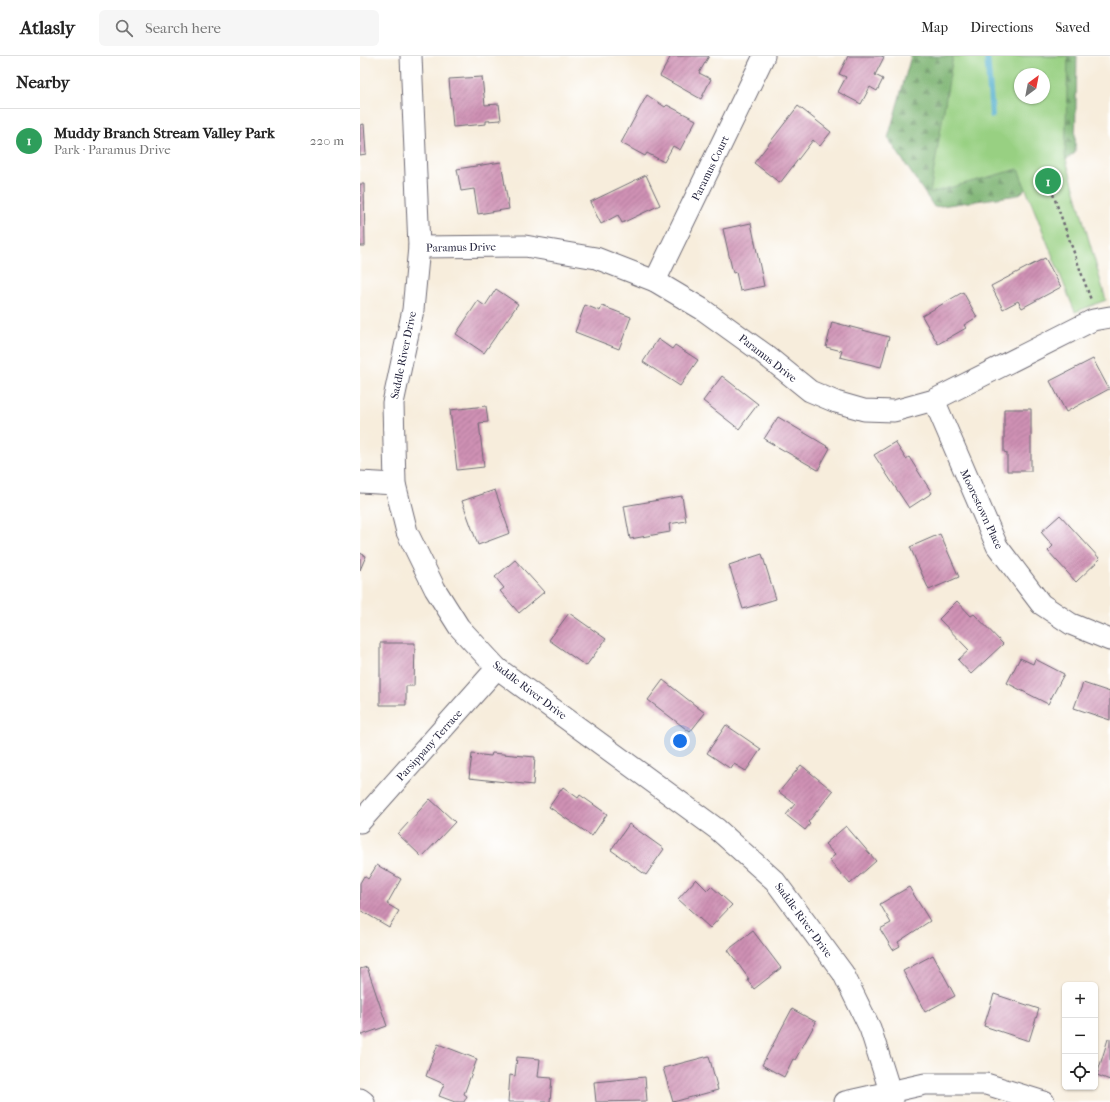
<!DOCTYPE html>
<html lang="en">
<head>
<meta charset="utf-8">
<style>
	:root { --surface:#fff; --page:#f6f6f6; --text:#222; --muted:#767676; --line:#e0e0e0; --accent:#2563eb }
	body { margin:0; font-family:"IM FELL French Canon",serif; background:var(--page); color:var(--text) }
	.controls { position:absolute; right:12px; bottom:12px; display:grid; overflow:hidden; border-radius:6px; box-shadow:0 1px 3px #0004 }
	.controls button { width:36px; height:36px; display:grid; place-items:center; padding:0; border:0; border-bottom:1px solid var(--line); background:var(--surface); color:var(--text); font:20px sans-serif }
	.compass { position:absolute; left:654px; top:12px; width:36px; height:36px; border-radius:50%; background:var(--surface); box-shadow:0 1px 3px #0004; rotate:32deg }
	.you { position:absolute; left:320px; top:685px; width:14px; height:14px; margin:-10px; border:3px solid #fff; border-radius:50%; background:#1a73e8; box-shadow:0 0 0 6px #1a73e833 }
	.badge { display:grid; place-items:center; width:26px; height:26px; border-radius:50%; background:var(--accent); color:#fff; font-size:13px; font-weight:700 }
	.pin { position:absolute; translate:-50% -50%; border:2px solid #fff; box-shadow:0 1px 4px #0006 }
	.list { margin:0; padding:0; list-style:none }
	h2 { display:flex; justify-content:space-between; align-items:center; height:52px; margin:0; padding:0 16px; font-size:17px }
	h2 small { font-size:13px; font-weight:400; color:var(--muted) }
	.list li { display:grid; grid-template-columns:26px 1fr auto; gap:12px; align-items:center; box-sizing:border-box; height:64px; padding:0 16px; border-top:1px solid var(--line) }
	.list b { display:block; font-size:15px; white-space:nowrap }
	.list p { margin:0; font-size:13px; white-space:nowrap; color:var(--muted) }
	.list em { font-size:13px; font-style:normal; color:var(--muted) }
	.icon { flex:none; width:22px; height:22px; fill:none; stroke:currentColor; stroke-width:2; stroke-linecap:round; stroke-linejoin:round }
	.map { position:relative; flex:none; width:750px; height:1046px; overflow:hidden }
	header { display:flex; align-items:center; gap:24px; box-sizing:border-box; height:56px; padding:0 20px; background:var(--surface); border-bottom:1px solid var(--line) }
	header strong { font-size:19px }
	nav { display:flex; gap:22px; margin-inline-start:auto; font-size:14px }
	.search { width:280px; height:36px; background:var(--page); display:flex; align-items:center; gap:10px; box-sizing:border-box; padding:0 14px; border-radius:6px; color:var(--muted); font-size:15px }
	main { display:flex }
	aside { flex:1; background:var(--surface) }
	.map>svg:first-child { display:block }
	.forest { fill:url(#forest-firs); stroke:#4e6a56; fill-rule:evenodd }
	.green { fill:#98d082; stroke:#5d795e; fill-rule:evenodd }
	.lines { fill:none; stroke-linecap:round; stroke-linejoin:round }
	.stream { stroke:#4babca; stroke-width:6 }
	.building { fill:url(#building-hatch) }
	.minor-casing { stroke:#6d6973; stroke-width:23 }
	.path { stroke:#6d6973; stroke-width:2.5; stroke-dasharray:3 3; stroke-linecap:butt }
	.minor { stroke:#fff; stroke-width:21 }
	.labels { text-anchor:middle; stroke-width:3; stroke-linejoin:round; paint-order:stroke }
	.street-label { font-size:11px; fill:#22223b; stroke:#fff }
</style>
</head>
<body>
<header>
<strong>Atlasly</strong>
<div class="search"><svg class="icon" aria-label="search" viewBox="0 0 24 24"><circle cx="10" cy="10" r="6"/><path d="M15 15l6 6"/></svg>Search here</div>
<nav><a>Map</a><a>Directions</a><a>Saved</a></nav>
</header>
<main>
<aside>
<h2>Nearby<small></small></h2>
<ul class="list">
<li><span class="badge" style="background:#2e9e5b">1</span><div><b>Muddy Branch Stream Valley Park</b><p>Park · Paramus Drive</p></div><em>220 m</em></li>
</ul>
</aside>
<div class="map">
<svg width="750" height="1046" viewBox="0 0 750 1046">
	<defs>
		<pattern id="forest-firs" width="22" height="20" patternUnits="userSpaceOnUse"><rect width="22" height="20" fill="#7ab270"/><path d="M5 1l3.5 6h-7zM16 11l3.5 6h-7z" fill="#64905d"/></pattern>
		<pattern id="building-hatch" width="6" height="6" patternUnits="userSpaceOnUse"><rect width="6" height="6" fill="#cf91b4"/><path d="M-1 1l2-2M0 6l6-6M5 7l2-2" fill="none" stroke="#a87694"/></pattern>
	</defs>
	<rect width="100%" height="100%" fill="#fff"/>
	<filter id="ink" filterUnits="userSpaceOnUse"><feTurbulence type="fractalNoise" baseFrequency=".025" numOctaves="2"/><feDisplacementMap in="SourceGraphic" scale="8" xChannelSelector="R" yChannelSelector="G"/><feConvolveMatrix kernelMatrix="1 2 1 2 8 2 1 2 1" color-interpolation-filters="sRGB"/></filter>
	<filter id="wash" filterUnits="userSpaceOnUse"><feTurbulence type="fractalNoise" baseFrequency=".012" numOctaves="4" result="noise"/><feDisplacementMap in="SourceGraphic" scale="16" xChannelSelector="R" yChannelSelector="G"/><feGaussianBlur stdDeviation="0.9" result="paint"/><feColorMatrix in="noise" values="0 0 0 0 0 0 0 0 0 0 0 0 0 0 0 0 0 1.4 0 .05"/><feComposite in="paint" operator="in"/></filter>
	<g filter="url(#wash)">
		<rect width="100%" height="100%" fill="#f7eddc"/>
		<!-- forest -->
		<path class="forest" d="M551 0H717L715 97 658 139 574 151 528 82ZM660 18H684V42H660Z"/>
		<!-- green -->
		<path class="green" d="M593 0H708L705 100 746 244 715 256 658 113 570 137ZM660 18H684V42H660Z"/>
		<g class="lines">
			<!-- stream -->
			<path class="stream" d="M627 0 632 59"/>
		</g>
		<g id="blocks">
			<!-- building -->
			<g class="building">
				<path d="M311 0H349L339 17 351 23 341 43 300 20Z"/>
				<path d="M488 0H521L524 1 515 19 523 23 517 35 510 31 501 48 478 36 486 21 479 18Z"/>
				<path d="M122 21 125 49 139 48 141 64 126 65V68L93 71 89 23Z"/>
				<path d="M287 39 305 51 307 49 336 64 320 94 313 90 304 106 287 97 285 100 261 87Z"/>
				<path d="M438 50 471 76 460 90 453 84 420 127 394 107Z"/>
				<path d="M4 68 6 98 0 99V69Z"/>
				<path d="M141 106 149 153 118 158 114 133 101 135 97 113Z"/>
				<path d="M286 119 300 149 262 167 258 159 241 168 230 146Z"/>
				<path d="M0 128H4L5 190H0Z"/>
				<path d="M391 167 404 230 380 235 376 216 373 217 363 173Z"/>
				<path d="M685 202 701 231 662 252 658 245 643 253 631 230Z"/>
				<path d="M136 233 158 248 124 297 96 278 118 245 125 250Z"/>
				<path d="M603 236 617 261 604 269 606 272 578 288 562 260Z"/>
				<path d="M225 249 240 255 242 250 271 261 259 293 215 276Z"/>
				<path d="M472 266 529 281 521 311 480 301 482 295 466 291Z"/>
				<path d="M298 283 312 293 315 289 338 304 320 330 283 306Z"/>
				<path d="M733 303 749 333 706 356 690 325Z"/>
				<path d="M362 320 398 348 379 373 343 345Z"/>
				<path d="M126 350 128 366 119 367 124 411 97 414 90 354Z"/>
				<path d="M644 353H671V415H647V397L644 396Z"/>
				<path d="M418 361 470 392 458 414 404 383Z"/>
				<path d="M535 386 546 403 549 401 572 437 549 452 514 399Z"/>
				<path d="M135 434 150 477 118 489 102 445Z"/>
				<path d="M322 440 326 465 309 468 310 476 270 483 264 450Z"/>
				<path d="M700 459 740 503 716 526 688 495 693 490 681 476Z"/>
				<path d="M580 478 599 521 569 534 550 491Z"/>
				<path d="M0 497 6 500 0 514Z"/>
				<path d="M402 498 416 543 383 553 369 509Z"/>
				<path d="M155 504 184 536 159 557 140 535 144 532 135 521Z"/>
				<path d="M597 545 611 560 614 558 643 588 611 618 598 604 609 594 579 563Z"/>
				<path d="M209 557 246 583 226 610 189 584Z"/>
				<path d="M20 587H55L54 630H46V649H20Z"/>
				<path d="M660 602 673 608 675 603 704 618 688 648 647 627Z"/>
				<path d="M303 624 345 657 330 676 288 644Z"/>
				<path d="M723 627 750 636V664L714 652Z"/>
				<path d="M366 669 401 693 386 715 374 708 371 713 347 697Z"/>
				<path d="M132 697 175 701 173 729 109 722 112 698 131 700Z"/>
				<path d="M441 709 473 735 448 766 450 768 445 774 426 759 435 748 419 736Z"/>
				<path d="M203 731 218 742 220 739 247 758 232 780 189 751Z"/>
				<path d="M70 743 95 766 62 801 38 778Z"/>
				<path d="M269 768 304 793 286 819 251 794Z"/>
				<path d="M486 770 516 805 490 828 469 804 475 799 465 788Z"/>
				<path d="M17 809 41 823 27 848 39 855 29 871 0 854V827L4 820 8 823Z"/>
				<path d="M336 823 347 834 351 830 372 849 350 872 318 843Z"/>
				<path d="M549 831 570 865 538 886 540 890 533 894 520 873 531 867 520 848Z"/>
				<path d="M393 875 421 912 394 933 387 924 389 923 368 894Z"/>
				<path d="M573 899 595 940 565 956 543 915Z"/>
				<path d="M7 911 27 970 2 979 0 975V913Z"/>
				<path d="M634 938 679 953 669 985 624 970Z"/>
				<path d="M432 953 456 966 435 1004 433 1003 424 1021 402 1009Z"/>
				<path d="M748 983H750V1024L737 1019Z"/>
				<path d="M78 988 117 1003 104 1038 107 1040 104 1046H95L79 1040 84 1028 66 1020Z"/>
				<path d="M349 1000 358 1034 313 1046 303 1012Z"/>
				<path d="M157 1001 180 1003 178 1021 192 1022 190 1046H148L150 1019 155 1020Z"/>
				<path d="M285 1021 287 1045 236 1046 234 1026Z"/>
			</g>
		</g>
	</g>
	<g filter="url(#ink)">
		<use href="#blocks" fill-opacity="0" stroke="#6d6973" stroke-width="1"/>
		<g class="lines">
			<defs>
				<g id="minor">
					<path d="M51 0 59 191 53 254 33 347 35 428 47 476 75 533 99 571 137 612 357 773 415 825 483 917 510 972 530 1035 532 1046"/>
					<path d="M59 191 165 190 236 202 295 225 342 253 403 297 450 335 476 346 504 354 534 355 574 344 733 264 750 261"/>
					<path d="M295 225 404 0"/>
					<path d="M574 344 637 490 681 548 711 568 750 584"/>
					<path d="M0 426 35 428"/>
					<path d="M0 766 137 612"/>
					<path d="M0 1043 4 1046"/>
					<path d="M485 1046 565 1028H626L684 1046"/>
				</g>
			</defs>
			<!-- minor casing -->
			<use href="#minor" class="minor-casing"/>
			<!-- path -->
			<path class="path" d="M693 138 731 244"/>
			<!-- minor -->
			<use href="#minor" class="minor"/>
		</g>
	</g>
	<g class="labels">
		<!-- street labels -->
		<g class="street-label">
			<text transform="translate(350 112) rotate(-64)" y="4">Paramus Court</text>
			<text transform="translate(101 191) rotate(-1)" y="4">Paramus Drive</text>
			<text transform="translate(43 299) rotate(-78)" y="4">Saddle River Drive</text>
			<text transform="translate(408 302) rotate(38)" y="4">Paramus Drive</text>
			<text transform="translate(622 453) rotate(65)" y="4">Moorestown Place</text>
			<text transform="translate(170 634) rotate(37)" y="4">Saddle River Drive</text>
			<text transform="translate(69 689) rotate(-48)" y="4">Parsippany Terrace</text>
			<text transform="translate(444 864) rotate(54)" y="4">Saddle River Drive</text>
		</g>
	</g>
</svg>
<div class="controls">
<button>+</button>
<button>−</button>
<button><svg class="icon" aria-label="locate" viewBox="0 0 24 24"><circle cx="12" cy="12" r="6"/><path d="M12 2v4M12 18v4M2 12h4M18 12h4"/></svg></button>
</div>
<svg class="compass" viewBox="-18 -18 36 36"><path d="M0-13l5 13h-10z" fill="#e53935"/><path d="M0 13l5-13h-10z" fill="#767676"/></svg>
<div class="you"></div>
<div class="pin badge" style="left:688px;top:125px;background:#2e9e5b">1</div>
</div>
</main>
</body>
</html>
